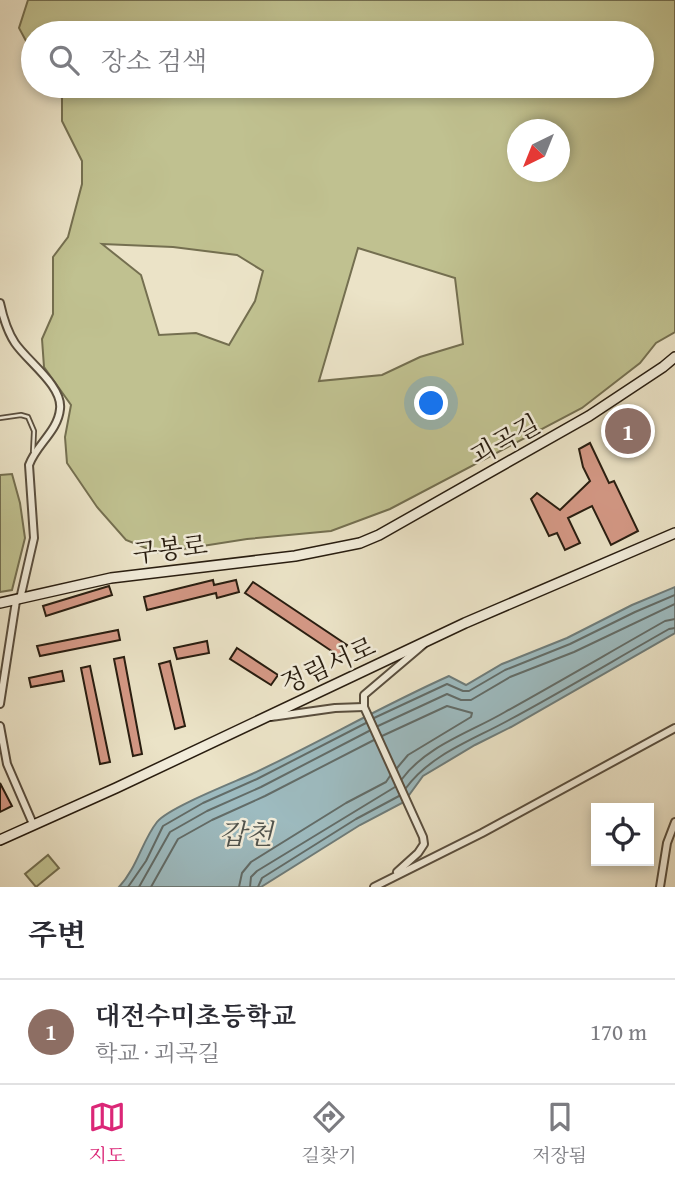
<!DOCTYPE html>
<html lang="ko">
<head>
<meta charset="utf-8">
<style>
	:root { --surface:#fff; --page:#f2f2f3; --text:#2b2b33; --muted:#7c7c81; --line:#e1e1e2; --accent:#db2777 }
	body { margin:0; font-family:"Gentium Book Plus","Noto Serif KR",serif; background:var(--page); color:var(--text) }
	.controls { position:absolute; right:21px; bottom:21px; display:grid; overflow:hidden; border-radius:0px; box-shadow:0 4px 10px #0003 }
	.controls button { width:63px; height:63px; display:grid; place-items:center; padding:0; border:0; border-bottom:2px solid var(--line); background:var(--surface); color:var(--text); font:35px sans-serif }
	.compass { position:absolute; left:507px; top:119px; width:63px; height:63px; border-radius:50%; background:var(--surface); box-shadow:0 4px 10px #0003; rotate:223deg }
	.you { position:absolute; left:432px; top:404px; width:24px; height:24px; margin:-18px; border:5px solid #fff; border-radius:50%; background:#1a73e8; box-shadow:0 0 0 10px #1a73e833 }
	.badge { display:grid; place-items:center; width:46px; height:46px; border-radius:50%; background:var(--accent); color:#fff; font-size:23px; font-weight:700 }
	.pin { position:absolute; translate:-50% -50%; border:4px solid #fff; box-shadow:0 2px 7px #0006 }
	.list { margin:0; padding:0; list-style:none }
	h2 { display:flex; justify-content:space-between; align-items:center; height:91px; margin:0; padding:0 28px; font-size:30px }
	h2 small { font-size:23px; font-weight:400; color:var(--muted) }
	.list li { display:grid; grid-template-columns:46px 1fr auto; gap:21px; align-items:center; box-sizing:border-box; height:105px; padding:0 28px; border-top:2px solid var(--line) }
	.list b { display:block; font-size:26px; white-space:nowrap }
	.list p { margin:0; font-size:23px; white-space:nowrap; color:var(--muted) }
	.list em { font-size:23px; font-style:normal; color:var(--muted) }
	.icon { flex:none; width:38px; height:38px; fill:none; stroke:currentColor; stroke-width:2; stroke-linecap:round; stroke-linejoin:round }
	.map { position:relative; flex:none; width:675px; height:887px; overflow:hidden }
	.search { position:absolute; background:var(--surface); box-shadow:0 4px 10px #0003; left:21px; right:21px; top:21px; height:77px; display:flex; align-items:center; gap:18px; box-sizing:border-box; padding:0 24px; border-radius:38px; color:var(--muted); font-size:26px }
	.sheet { height:196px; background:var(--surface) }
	nav { display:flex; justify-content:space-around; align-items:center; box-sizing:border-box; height:98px; border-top:2px solid var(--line); background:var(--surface); font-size:19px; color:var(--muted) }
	nav a { display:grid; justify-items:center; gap:4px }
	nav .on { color:var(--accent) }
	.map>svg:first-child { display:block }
	.green { fill:#c0c190; stroke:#746f50; stroke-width:2; fill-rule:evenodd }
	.water { fill:#9dbbc0; stroke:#6e7c7a; stroke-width:2 }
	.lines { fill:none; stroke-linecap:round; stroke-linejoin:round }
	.shore { stroke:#626c68; stroke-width:2 }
	.building { fill:#d49885; stroke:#281d10; stroke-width:2 }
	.lane-casing { stroke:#594e3e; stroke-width:6 }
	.street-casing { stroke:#594e3e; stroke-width:10 }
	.secondary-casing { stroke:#281d10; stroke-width:12 }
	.lane { stroke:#f2eddb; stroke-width:2.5 }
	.street { stroke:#f2eddb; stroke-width:6 }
	.secondary { stroke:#f2eddb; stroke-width:9 }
	.labels { text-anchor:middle; stroke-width:5; stroke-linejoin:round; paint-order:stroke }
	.street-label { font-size:26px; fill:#281d10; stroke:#f2eddb }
	.water-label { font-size:28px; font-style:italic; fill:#51544e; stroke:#f2eddb }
</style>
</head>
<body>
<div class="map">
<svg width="675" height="887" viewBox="0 0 675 887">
	<rect width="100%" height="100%" fill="#ebe3c7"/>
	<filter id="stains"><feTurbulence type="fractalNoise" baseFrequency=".00286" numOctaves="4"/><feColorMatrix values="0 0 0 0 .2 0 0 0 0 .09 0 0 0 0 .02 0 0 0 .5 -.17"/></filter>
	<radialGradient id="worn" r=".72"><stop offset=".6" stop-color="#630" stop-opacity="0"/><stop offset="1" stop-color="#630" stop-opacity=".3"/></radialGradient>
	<!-- green -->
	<g class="green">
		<path d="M28 0H675V332L656 343 640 363 582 408 390 509 331 531 247 539 158 553 126 540 97 507 67 463 65 437 71 405 44 367 42 339 53 314V257L68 237 82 184V161L62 121V98L47 86H642V33H33V54L19 28ZM518 130H560V172H518ZM102 244 173 247 237 255 263 271 255 301 229 345 196 333 159 335 141 275ZM358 248 455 278 463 344 420 357 382 375 319 381Z"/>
		<path d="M12 474 20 503 25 538 12 590 0 592V475Z"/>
		<path d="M48 855 59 868 36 887 25 874Z"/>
	</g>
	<!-- water -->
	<path class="water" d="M675 587V633L511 727 475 745 423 776 404 802 360 825 261 887H119C137 868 142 841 157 822 168 808 232 783 252 774 318 743 382 706 449 676L466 685 502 664 567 638 632 605Z"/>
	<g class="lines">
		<!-- shore -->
		<g class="shore">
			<path d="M374 718 447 684 463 691H469L505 670 570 644 635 612 675 595"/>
			<path d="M378 726 447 694 461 700H471L510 677 574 652 675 604"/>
			<path d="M382 736 447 706 472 713 471 717 408 755 397 768"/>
			<path d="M402 779C426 746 471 732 505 712 559 682 612 651 665 621L675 619"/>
			<path d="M406 788C431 754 473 740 509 720 563 691 616 659 669 629L675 628"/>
			<path d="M128 887 146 861 163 826 203 803 257 779 366 723"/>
			<path d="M139 887 170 832 207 811 261 787 369 731"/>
			<path d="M151 887 178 839 212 820 265 796 374 740"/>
			<path d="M239 887 242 873 251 862 346 803 386 782 390 776"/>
			<path d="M250 887 251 877 257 871 395 787"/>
			<path d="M258 887 262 878 356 819 399 796"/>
		</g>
	</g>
	<!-- building -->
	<g class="building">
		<path d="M590 443 609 483 614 481 638 531 611 545 592 506 568 518 580 543 565 550 557 533 549 536 531 499 537 493 560 510 590 481 583 467 579 449Z"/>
		<path d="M213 580 214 585 236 580 239 592 217 598 216 593 147 610 144 597Z"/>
		<path d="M253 582 347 645 339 656 245 593Z"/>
		<path d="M109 586 112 595 46 616 43 606Z"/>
		<path d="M118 630 120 640 40 656 37 646Z"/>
		<path d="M207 641 209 653 177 659 174 648Z"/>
		<path d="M237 648 278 675 271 685 230 659Z"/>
		<path d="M124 657 142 754 133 756 114 659Z"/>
		<path d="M170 661 185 726 175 729 159 664Z"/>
		<path d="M90 666 110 762 100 764 81 668Z"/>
		<path d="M62 671 64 681 31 687 29 678Z"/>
		<path d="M0 783 12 806 0 812Z"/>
	</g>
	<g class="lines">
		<defs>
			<path id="lane" d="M0 418 21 415 28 417 34 431 33 452"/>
			<g id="street">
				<path d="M0 303C3 317 7 331 15 343 27 361 63 386 60 409 58 431 36 445 29 465L34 538 20 599"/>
				<path d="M0 704 16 601"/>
				<path d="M271 717 335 708 364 707"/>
				<path d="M0 726 7 764 33 824"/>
				<path d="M397 872 418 853 424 844 423 837 364 707V695L423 645"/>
				<path d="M374 887 482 833 675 728"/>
				<path d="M660 887 667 843 675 822"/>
			</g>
			<g id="secondary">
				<path d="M0 603 111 578 295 556 360 543 379 535 589 416 663 367 675 357"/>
				<path d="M0 840 116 788 465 623 675 533"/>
			</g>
		</defs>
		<!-- lane casing -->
		<use href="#lane" class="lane-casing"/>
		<!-- street casing -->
		<use href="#street" class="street-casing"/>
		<!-- secondary casing -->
		<use href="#secondary" class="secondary-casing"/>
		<!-- lane -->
		<use href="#lane" class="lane"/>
		<!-- street -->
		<use href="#street" class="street"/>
		<!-- secondary -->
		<use href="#secondary" class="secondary"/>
	</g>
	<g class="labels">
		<!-- street labels -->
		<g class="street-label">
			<text transform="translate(505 440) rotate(-29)" y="9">괴곡길</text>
			<text transform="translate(170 549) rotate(-7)" y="9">구봉로</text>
			<text transform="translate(328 665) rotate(-24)" y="9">정림서로</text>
		</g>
		<!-- water labels -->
		<g class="water-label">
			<text x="246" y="844">갑천</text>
		</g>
	</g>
	<rect width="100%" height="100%" filter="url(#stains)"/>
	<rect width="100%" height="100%" fill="url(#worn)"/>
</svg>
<div class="controls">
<button><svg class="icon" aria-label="locate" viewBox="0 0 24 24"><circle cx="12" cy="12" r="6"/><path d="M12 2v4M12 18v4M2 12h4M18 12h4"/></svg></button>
</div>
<svg class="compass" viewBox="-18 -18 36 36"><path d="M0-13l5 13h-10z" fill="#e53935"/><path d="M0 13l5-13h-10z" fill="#7c7c81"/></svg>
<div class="you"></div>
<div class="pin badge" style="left:628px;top:431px;background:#8d6e63">1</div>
<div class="search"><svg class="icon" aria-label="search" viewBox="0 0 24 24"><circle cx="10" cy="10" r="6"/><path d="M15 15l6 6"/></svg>장소 검색</div>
</div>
<section class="sheet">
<h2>주변<small></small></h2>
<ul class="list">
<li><span class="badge" style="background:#8d6e63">1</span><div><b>대전수미초등학교</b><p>학교 · 괴곡길</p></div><em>170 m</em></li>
</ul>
</section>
<nav>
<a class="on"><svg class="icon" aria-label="map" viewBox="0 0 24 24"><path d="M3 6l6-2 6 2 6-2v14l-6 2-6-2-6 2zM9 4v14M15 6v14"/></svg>지도</a>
<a><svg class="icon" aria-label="directions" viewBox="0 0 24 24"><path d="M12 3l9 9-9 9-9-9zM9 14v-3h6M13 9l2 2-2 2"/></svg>길찾기</a>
<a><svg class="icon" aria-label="saved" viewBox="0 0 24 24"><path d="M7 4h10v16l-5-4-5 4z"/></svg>저장됨</a>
</nav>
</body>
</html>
